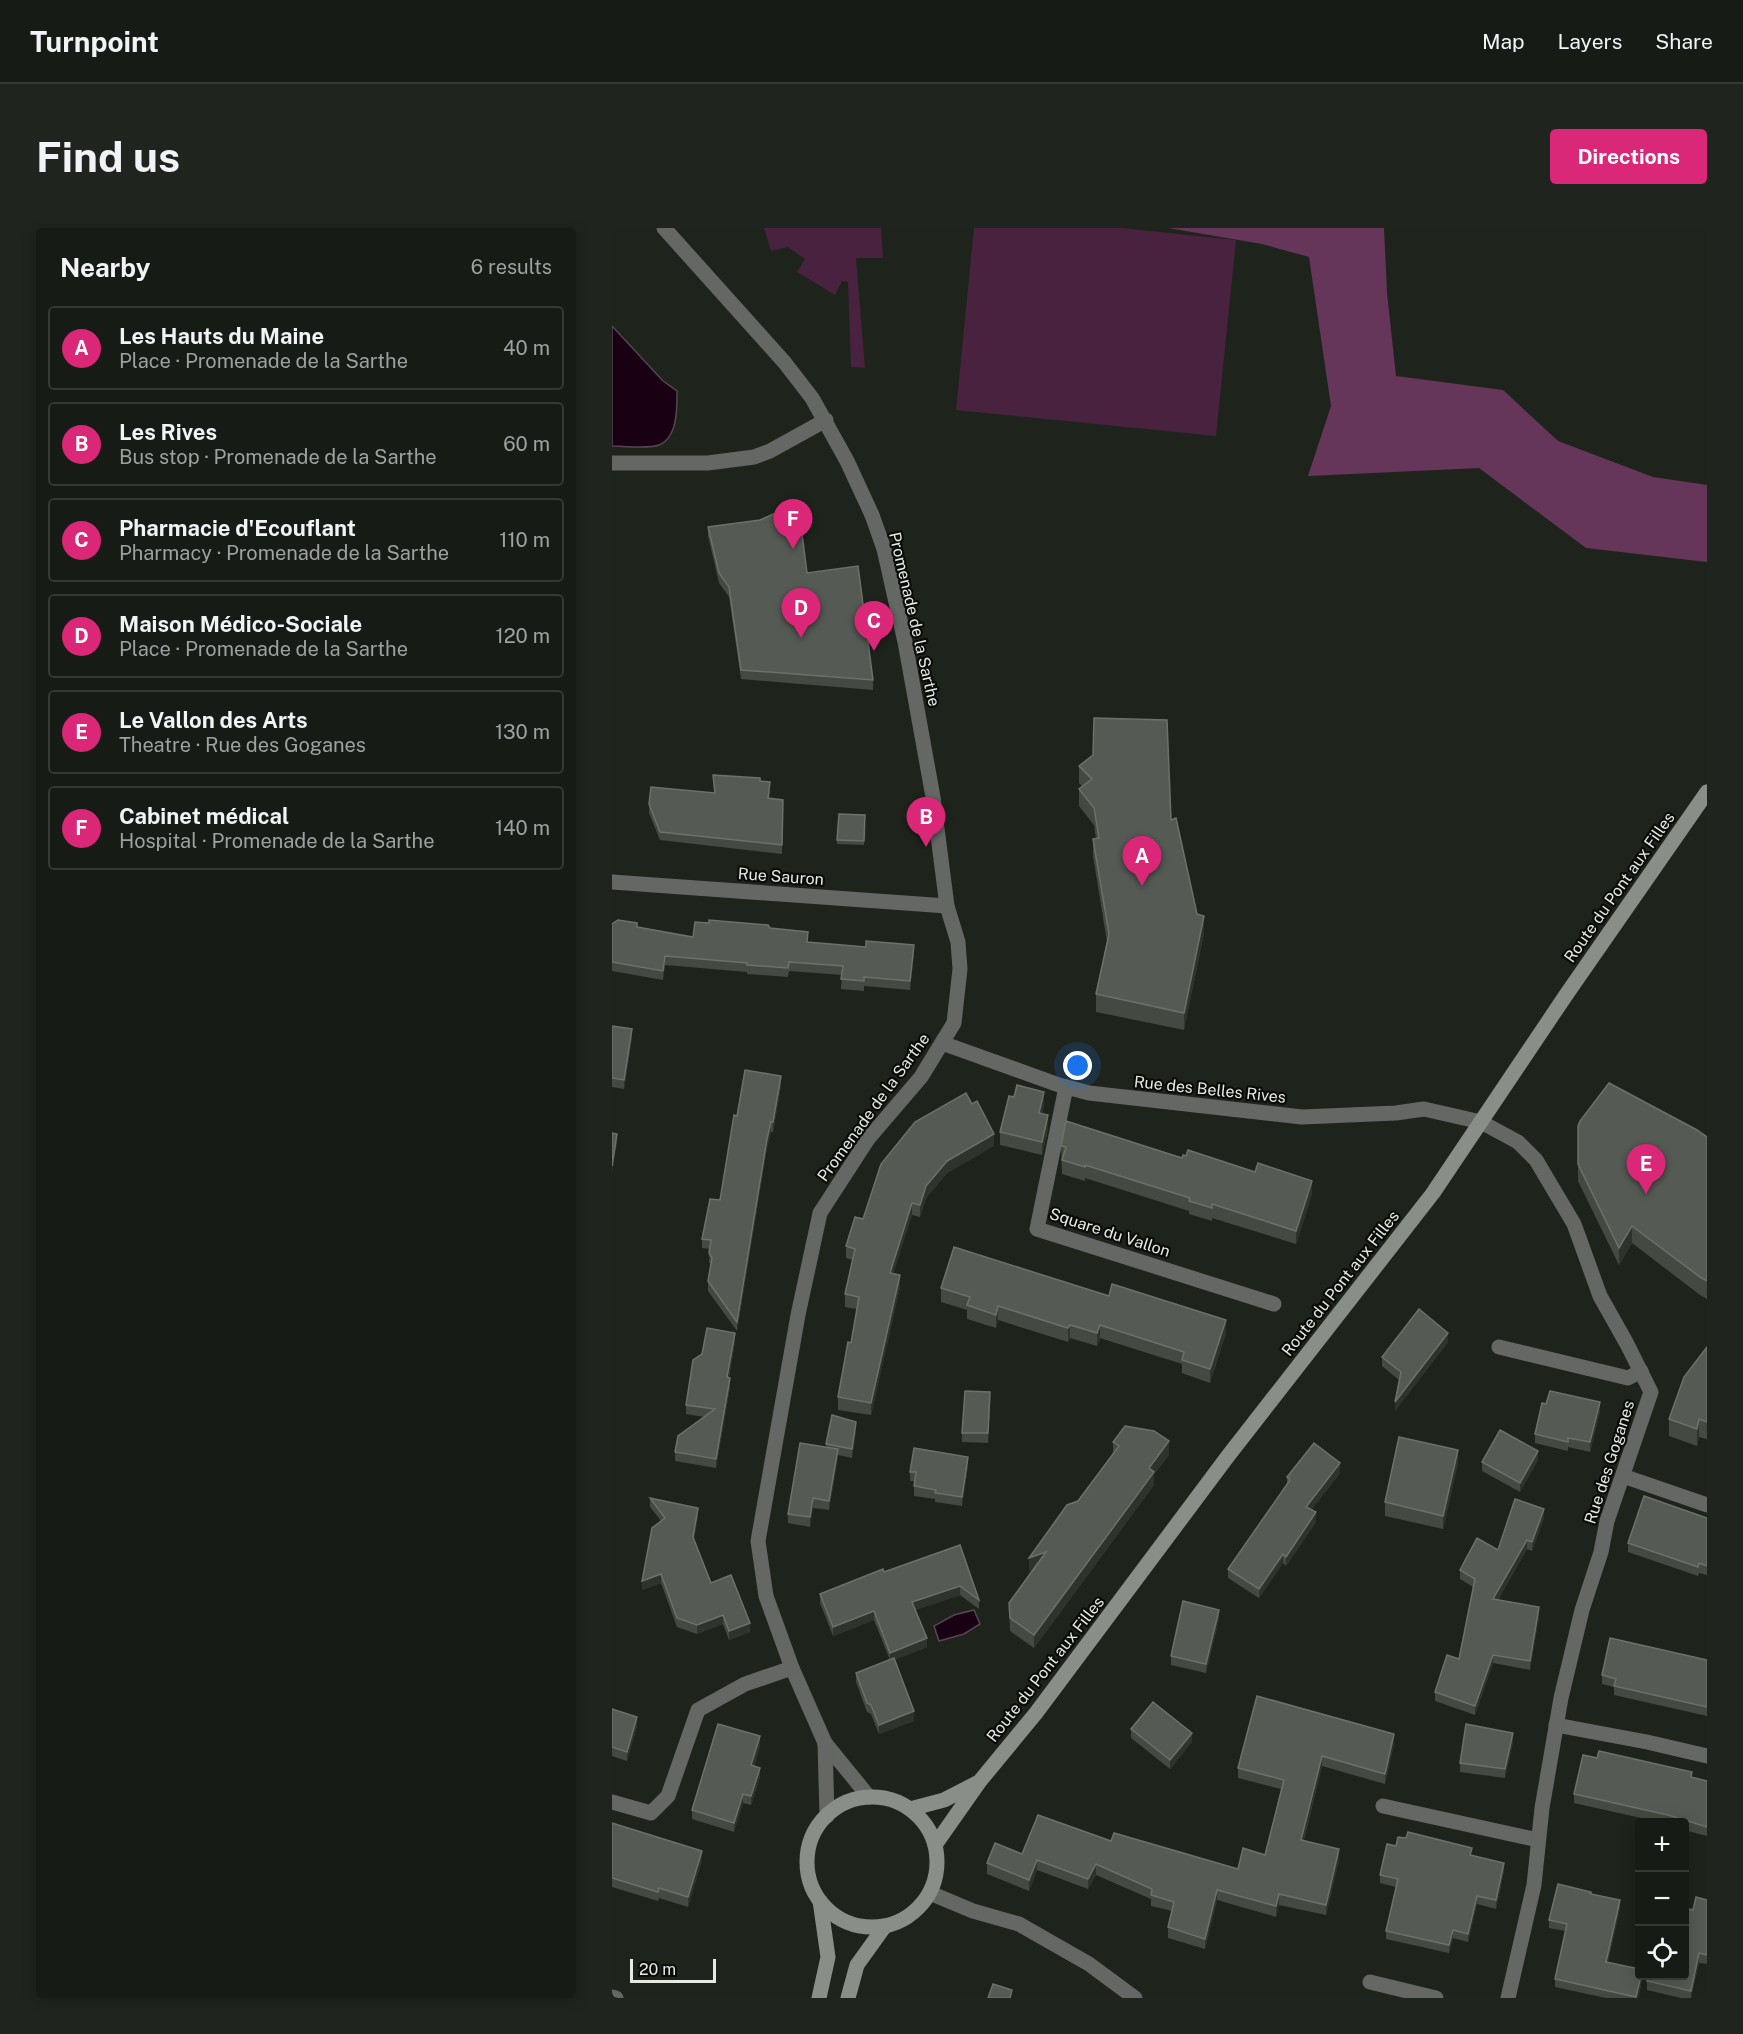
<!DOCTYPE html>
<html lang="en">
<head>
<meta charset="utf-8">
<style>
	:root { --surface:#161b15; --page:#1f241e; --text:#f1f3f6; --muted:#9ea1a0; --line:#353934; --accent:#db2777 }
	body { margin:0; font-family:"Public Sans",sans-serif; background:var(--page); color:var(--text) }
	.controls { position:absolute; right:18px; bottom:18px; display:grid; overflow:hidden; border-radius:6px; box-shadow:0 3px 15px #0003 }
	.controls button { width:54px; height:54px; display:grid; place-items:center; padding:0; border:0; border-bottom:2px solid var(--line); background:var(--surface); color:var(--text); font:30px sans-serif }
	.scale { position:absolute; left:18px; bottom:15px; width:86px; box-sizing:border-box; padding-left:6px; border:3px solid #e6eae5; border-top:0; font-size:16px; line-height:21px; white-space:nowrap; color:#e6eae5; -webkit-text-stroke:4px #0a0c09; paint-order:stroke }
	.you { position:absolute; left:466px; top:838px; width:21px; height:21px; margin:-15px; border:4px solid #fff; border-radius:50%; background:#1a73e8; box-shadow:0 0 0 9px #1a73e833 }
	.badge { display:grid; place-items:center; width:39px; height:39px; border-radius:50%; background:var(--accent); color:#fff; font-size:20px; font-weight:700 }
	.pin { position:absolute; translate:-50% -50px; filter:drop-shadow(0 2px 3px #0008) }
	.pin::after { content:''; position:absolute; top:32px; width:21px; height:18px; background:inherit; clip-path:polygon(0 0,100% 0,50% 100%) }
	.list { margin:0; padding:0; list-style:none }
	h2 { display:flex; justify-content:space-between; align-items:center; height:78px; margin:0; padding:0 24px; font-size:26px }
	h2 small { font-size:20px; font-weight:400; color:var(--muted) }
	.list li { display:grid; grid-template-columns:39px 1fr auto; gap:18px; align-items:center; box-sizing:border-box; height:84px; margin:0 12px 12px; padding:0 12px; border:2px solid var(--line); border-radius:6px }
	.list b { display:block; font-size:22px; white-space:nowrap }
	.list p { margin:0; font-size:20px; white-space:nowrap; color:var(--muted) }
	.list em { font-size:20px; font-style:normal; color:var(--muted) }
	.icon { flex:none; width:33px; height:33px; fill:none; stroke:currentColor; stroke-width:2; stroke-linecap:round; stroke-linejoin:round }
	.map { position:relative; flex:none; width:1095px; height:1770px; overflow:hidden; border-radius:6px }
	header { display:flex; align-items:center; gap:36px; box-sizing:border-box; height:84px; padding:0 30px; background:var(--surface); border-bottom:2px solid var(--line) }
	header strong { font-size:28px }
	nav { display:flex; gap:33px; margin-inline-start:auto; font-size:21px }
	.intro { display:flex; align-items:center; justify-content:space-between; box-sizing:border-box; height:144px; padding:0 36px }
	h1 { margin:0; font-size:42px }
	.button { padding:15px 27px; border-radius:6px; background:var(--accent); color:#fff; font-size:21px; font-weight:700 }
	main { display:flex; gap:36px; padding:0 36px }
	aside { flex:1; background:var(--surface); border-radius:6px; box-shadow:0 3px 15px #0003 }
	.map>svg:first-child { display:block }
	.green { fill:#48223e }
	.forest { fill:#66365a }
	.water { fill:#190013; stroke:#564652; stroke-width:1.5 }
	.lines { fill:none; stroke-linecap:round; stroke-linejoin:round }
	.lane { stroke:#646763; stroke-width:15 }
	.street { stroke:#646763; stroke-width:15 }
	.secondary { stroke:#8a8e88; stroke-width:15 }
	.wall { fill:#444942 }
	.shaded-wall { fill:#2e332c }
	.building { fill:#565a54; stroke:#6c716a; stroke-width:1.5 }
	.labels { text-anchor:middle; stroke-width:4.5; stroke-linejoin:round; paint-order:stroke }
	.street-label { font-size:16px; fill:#e6eae5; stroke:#0a0c09 }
</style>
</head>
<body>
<header>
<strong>Turnpoint</strong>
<nav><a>Map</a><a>Layers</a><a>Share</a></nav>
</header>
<div class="intro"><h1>Find us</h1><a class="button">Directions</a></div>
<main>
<aside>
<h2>Nearby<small>6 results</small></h2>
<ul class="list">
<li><span class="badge">A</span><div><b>Les Hauts du Maine</b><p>Place · Promenade de la Sarthe</p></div><em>40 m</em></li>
<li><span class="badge">B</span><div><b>Les Rives</b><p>Bus stop · Promenade de la Sarthe</p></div><em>60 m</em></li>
<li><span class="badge">C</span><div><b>Pharmacie d'Ecouflant</b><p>Pharmacy · Promenade de la Sarthe</p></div><em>110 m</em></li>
<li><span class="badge">D</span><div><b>Maison Médico-Sociale</b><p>Place · Promenade de la Sarthe</p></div><em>120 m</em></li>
<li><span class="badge">E</span><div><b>Le Vallon des Arts</b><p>Theatre · Rue des Goganes</p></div><em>130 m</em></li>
<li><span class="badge">F</span><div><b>Cabinet médical</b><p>Hospital · Promenade de la Sarthe</p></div><em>140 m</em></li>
</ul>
</aside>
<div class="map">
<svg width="1095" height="1770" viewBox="0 0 1095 1770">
	<rect width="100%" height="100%" fill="#1e241c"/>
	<!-- green -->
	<g class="green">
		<path d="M152 0H269L271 30H244L253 140 239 139 236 54 230 53 223 67 185 44 193 31 176 19 159 23Z"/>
		<path d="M362 0H509L624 12 604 208 344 182Z"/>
	</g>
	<!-- forest -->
	<path class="forest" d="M556 0H772L775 65 784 148 891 162 946 213 1041 249 1095 257V334L974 320 867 240 696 248 719 178 697 29 650 16Z"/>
	<!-- water -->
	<g class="water">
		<path d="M0 98 51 153 65 163C65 180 66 209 47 217 37 221 11 218 0 218Z"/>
		<path d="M362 1382 368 1396 352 1406 327 1413 322 1398 342 1387Z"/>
	</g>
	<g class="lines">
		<!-- lane -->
		<g class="lane">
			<path d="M887 1119 1016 1150 1029 1143"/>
			<path d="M944 1497 1035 1514 1095 1528"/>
			<path d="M771 1578 926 1612"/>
			<path d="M758 1754 824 1770"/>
		</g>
		<!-- street -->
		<g class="street">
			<path d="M52 0 173 135 200 170 235 233 260 287 272 321 293 414 321 569 335 678 346 714 348 741 342 795 309 849 256 911 208 985 186 1087 146 1313 154 1368 180 1440 213 1515 257 1569"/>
			<path d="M0 235H96L142 229 158 223 214 192"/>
			<path d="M0 654 335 678"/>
			<path d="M330 815 447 857 477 865 690 889 784 885 812 881 869 894 906 914 924 932 962 996 988 1068 1015 1116 1039 1164 995 1293 989 1324 970 1382 949 1470 930 1580 922 1657 896 1770"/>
			<path d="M454 859 425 1001 662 1076"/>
			<path d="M1011 1248 1095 1277"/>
			<path d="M213 1515 215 1588"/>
			<path d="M0 1574 39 1585 56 1568 86 1482 133 1456 180 1440"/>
			<path d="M318 1665 361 1683 407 1696 477 1736 523 1770"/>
			<path d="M0 1769 4 1770"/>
		</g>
		<!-- secondary -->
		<g class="secondary">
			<circle cx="260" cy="1634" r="65"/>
			<path d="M298 1581 332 1572 365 1555"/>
			<path d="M323 1617 368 1553 424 1485 616 1228 821 965 954 767 1095 564"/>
			<path d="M207 1770 216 1729 208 1673"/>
			<path d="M236 1770 245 1737 273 1698"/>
		</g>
	</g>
	<!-- wall -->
	<g class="wall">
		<path d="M96 299 195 345 261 452V462L129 451 117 369 107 355 96 308Z"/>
		<path d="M467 538 559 592 585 686 592 705 572 802 484 784V766L495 714 481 628V611H484L482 597 467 578V561L470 558 467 555Z"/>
		<path d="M101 547 148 553 158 563 157 570 171 572 170 626 48 612 37 585V576L102 565Z"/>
		<path d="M227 586 253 587 252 617 225 616Z"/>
		<path d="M0 696 25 699 81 709 158 700 196 714 302 726 298 762 252 758V763L229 761 230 747 177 743 176 749 135 746V744L53 737 51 752 0 743Z"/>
		<path d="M0 798 20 810 12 861 0 859Z"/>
		<path d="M169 858 161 904H159L155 920 125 1103 96 1063V1053L99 1037 97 1034 98 1021 90 1020V1011L108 972 125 888Z"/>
		<path d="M402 869 432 877 430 886 436 901 430 927 388 917V904Z"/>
		<path d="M966 898 1095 909V1071L1088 1067 1020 1015 1007 1037 966 953Z"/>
		<path d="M382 918 335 945 314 970 308 989 300 987 281 1045 288 1059 259 1187 226 1182V1169L239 1115 245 1081 233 1079V1066L241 1032 234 1030V1018L251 991Z"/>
		<path d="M449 918 570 930 700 966 684 1016 600 990V993L577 986V983L473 950V953L450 946Z"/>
		<path d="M329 1060 614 1105 598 1155 570 1145V1136L488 1110 485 1118 458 1110 456 1114 386 1092 384 1100 355 1091V1082L329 1074Z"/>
		<path d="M123 1114 117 1149 118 1159 104 1240 63 1233V1224L92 1189 74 1186V1177Z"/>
		<path d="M836 1114 783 1183 787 1152 770 1138V1129Z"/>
		<path d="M1095 1119V1211L1087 1209 1085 1218 1057 1208V1191Z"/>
		<path d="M378 1173 376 1215 350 1214V1205Z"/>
		<path d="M934 1176 988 1184 978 1224 956 1219V1223L923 1215V1206Z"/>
		<path d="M244 1203 240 1230 226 1227 217 1282 201 1280 198 1299 176 1295V1286L214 1219V1216Z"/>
		<path d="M501 1214 557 1227 542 1246V1257L422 1420 398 1403 397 1375 421 1342 417 1343 501 1225Z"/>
		<path d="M926 1232 908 1264 870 1243V1234Z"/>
		<path d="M846 1235 831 1301 773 1288V1274Z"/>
		<path d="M356 1238 350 1278 323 1274V1271L302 1268V1253H298V1244Z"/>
		<path d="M728 1245 699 1282 704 1294 674 1338 671 1335 647 1370 616 1350V1341L675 1257V1249Z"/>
		<path d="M38 1270 86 1289 82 1311 99 1355 138 1404 117 1412 111 1396 85 1406 65 1399 49 1355 30 1362 49 1293 38 1279Z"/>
		<path d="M932 1290 920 1323 915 1321 886 1372 927 1388 918 1442 881 1435 863 1487 823 1473V1464L847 1431 861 1359 848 1351V1342L886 1322Z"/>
		<path d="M1095 1290V1347L1087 1345 1086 1348 1016 1324V1315Z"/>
		<path d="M348 1317 367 1372V1381L348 1367 303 1382 315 1419 282 1432 302 1493 267 1506 259 1486 255 1484 244 1454V1445L278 1432 262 1392 221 1408 208 1375V1366Z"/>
		<path d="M607 1391 594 1445 559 1437V1428Z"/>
		<path d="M1095 1432V1488L1002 1467V1459L990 1456V1447Z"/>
		<path d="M0 1481 25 1498 15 1533 0 1528Z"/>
		<path d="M519 1501 580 1514 558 1541 519 1510Z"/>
		<path d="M901 1514 893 1550 848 1544V1535Z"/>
		<path d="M782 1516 773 1556 710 1538 692 1612 727 1632 714 1687 667 1677 664 1689 605 1672 593 1721 556 1710V1699L560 1683 539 1678V1671L484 1647 476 1661 425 1642 417 1663 375 1646V1635L410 1626 499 1613 626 1641 653 1627 669 1561 626 1550V1540Z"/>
		<path d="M148 1518 142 1538 148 1549 139 1577 131 1575 122 1604 80 1591V1582Z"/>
		<path d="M1080 1550 1095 1553V1608L1072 1602V1594H1047L962 1575V1566Z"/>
		<path d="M0 1595 90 1632 76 1679 47 1670 46 1673 0 1659Z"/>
		<path d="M784 1618 860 1627 892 1643 884 1681 865 1676 856 1714 841 1710 837 1725 774 1711V1703L784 1659 768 1655V1647Z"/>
		<path d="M979 1666 1008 1680 996 1734 1031 1748 1026 1770H994L943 1759V1751L954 1703 937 1700V1692Z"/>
		<path d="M1095 1672V1736L1087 1735 1079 1770H1069L1035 1762V1753L1081 1682Z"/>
	</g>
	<!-- shaded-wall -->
	<g class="shaded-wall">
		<path d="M592 688V705L572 802V785Z"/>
		<path d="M302 717V726L298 762V753Z"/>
		<path d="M53 728V737L51 752V743Z"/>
		<path d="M20 801V810L12 861V852Z"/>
		<path d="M169 848V858L161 904V894Z"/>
		<path d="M432 864V877L427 898V885Z"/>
		<path d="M436 887V901L430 927V914Z"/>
		<path d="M159 894V904L155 920 125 1103V1094L155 911Z"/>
		<path d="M5 906V915L0 947V938Z"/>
		<path d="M382 906V918L335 945 314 970 308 989V977L314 958 335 933Z"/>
		<path d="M700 953V966L684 1016V1003Z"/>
		<path d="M300 975V987L278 1057V1045Z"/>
		<path d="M1020 998V1015L1007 1037V1020Z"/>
		<path d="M288 1047V1059L259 1187V1175Z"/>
		<path d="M386 1078V1092L384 1100V1087Z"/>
		<path d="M614 1092V1105L598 1155V1141Z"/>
		<path d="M458 1097V1110L456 1114V1100Z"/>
		<path d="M488 1097V1110L485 1118V1105Z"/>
		<path d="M123 1105V1114L115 1158V1149Z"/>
		<path d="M836 1105V1114L783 1183V1174Z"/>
		<path d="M118 1150V1159L104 1240V1231Z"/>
		<path d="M988 1174V1184L978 1224V1214Z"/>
		<path d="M1087 1191V1209L1085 1218V1201Z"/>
		<path d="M244 1194V1203L240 1230V1221Z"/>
		<path d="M557 1213V1227L542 1246V1257L422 1420V1407L537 1240Z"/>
		<path d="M226 1221V1230L217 1282V1273Z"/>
		<path d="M846 1222V1235L831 1301V1288Z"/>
		<path d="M926 1223V1232L908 1264V1255Z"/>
		<path d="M356 1229V1238L350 1278V1269Z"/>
		<path d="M728 1235V1245L694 1288V1279Z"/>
		<path d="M201 1270V1280L198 1299V1289Z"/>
		<path d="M86 1280V1289L81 1318V1309Z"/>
		<path d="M932 1281V1290L920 1323V1314Z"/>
		<path d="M704 1284V1294L674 1338V1329Z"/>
		<path d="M915 1312V1321L881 1380V1371Z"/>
		<path d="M434 1324V1337L417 1343V1330Z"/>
		<path d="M671 1326V1335L647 1370V1361Z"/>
		<path d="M49 1346V1355L30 1362V1353Z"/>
		<path d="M348 1358V1367L300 1383V1374Z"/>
		<path d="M927 1379V1388L918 1442V1433Z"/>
		<path d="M607 1382V1391L594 1445V1436Z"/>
		<path d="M262 1383V1392L221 1408V1399Z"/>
		<path d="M111 1387V1396L85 1406V1397Z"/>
		<path d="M138 1395V1404L117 1412V1403Z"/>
		<path d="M315 1410V1419L278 1434V1425Z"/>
		<path d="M881 1427V1435L863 1487V1478Z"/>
		<path d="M302 1483V1493L267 1506V1497Z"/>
		<path d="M25 1489V1498L15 1533V1524Z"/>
		<path d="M580 1505V1514L558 1541V1532Z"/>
		<path d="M901 1505V1514L893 1550V1541Z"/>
		<path d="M782 1506V1516L773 1556V1546Z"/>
		<path d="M148 1508V1518L139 1547V1537Z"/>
		<path d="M710 1528V1538L689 1622V1612Z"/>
		<path d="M148 1540V1549L139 1577V1568Z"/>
		<path d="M131 1566V1575L122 1604V1595Z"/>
		<path d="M727 1621V1632L714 1687V1677Z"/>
		<path d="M90 1623V1632L76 1679V1669Z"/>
		<path d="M425 1632V1642L417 1663V1652Z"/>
		<path d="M892 1635V1643L884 1681V1672Z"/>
		<path d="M484 1636V1647L476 1661V1651Z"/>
		<path d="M605 1662V1672L593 1721V1711Z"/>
		<path d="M667 1666V1677L664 1689V1678Z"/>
		<path d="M865 1668V1676L856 1714V1706Z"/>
		<path d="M1008 1672V1680L994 1742V1734Z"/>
		<path d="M841 1702V1710L837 1725V1717Z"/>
		<path d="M1087 1725V1735L1079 1770V1763Z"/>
		<path d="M1029 1748H1031V1750L1026 1770H1024Z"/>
	</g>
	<!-- building -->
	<g class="building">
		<path d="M175 280 190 306 195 345 246 338 261 452 129 442 117 359 107 345 96 299 148 292Z"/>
		<path d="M482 490 555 492 559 592 564 590 585 686 592 688 572 785 484 766 497 706 481 611 487 610 482 580 467 561 480 551 467 538 481 527Z"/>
		<path d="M101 547 148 550V553L158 554 156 570 171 572 170 617 48 604 37 576 39 559 103 565Z"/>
		<path d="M227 586 253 587 252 613 225 612Z"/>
		<path d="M6 692 25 695V699L81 709 83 694 97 695V692L156 697 158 700 196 704 195 714 254 719V713L302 717 298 753 252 749V753L229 751 231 738 177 734 176 740 135 737V735L53 728 51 743 0 734V696Z"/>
		<path d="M0 798 20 801 12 852 0 850Z"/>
		<path d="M133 842 169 848 161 894H159L155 911 125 1094 96 1053 100 1030 97 1025 99 1012 90 1011 98 971 108 972 122 887 125 888Z"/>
		<path d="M997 855 1085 902 1095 909V1053L1088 1049 1020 998 1007 1020 966 936V898L968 893Z"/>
		<path d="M405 857 432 864 427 885 436 887 430 914 388 904 397 868 402 869Z"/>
		<path d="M354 865 360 876 365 873 382 906 335 933 314 958 308 977 300 975 278 1045 288 1047 259 1175 226 1169 236 1114 239 1115 247 1069 233 1066 243 1021 234 1018 243 989 251 991 269 936 303 894Z"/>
		<path d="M454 893 570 930 571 927 574 928 576 922 643 944 646 935 700 953 684 1003 600 976V980L577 973 578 970 473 937V939L450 932 454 919 449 918Z"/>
		<path d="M0 905 5 906 0 938Z"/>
		<path d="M342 1019 497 1068 500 1056 614 1092 598 1141 570 1132 572 1124 488 1097 485 1105 458 1097 456 1100 386 1078 384 1087 355 1077 358 1069 329 1060Z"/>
		<path d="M807 1081 836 1105 783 1174 789 1144 770 1129Z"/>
		<path d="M95 1100 123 1105 115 1149 118 1150 104 1231 63 1224 66 1208 103 1181 74 1177 81 1132 90 1126Z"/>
		<path d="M1095 1119V1194L1087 1191 1085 1201 1057 1191 1072 1149Z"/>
		<path d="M353 1163 378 1164 376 1205H350Z"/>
		<path d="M938 1163 988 1174 978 1214 956 1210V1214L923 1206 930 1175 934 1176Z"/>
		<path d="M220 1187 244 1194 240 1221 214 1216Z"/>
		<path d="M513 1198 542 1203 557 1213 537 1240 542 1244 422 1407 398 1390 397 1375 434 1324 417 1330 455 1277 466 1273 507 1218 501 1214Z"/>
		<path d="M888 1202 926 1223 908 1255 870 1234Z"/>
		<path d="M787 1209 846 1222 831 1288 773 1274Z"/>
		<path d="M188 1215 226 1221 217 1273 201 1270 198 1289 176 1286Z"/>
		<path d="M702 1215 728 1235 694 1279 704 1284 674 1329 671 1326 647 1361 616 1341 678 1252 675 1249Z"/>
		<path d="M302 1220 356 1229 350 1269 323 1265 324 1262 302 1258 304 1244H298Z"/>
		<path d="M1032 1268 1095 1290V1338L1087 1335 1086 1339 1016 1315Z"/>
		<path d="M38 1270 86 1280 81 1309 99 1355 119 1347 138 1395 117 1403 111 1387 85 1397 65 1390 49 1346 30 1353 40 1300 53 1290Z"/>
		<path d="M903 1271 932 1281 920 1314 915 1312 881 1371 927 1379 918 1433 881 1427 863 1478 823 1464 835 1427 847 1431 863 1351 848 1342 865 1310 886 1322Z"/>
		<path d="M348 1317 367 1372 348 1358 300 1374 315 1410 278 1425 262 1383 221 1399 208 1366 271 1341 272 1344Z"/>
		<path d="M571 1373 607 1382 594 1436 559 1428Z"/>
		<path d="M998 1410 1095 1432V1479L1002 1458 1004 1451 990 1447Z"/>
		<path d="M282 1430 302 1483 267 1497 259 1477 255 1475 244 1445Z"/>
		<path d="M645 1468 782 1506 773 1546 710 1528 689 1612 727 1621 714 1677 667 1666 664 1678 605 1662 593 1711 556 1699 562 1674 539 1667 540 1661 484 1636 476 1651 425 1632 417 1652 375 1635 383 1615 410 1626 426 1587 499 1613 502 1605 626 1641 631 1620 653 1627 672 1552 626 1540Z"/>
		<path d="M541 1474 580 1505 558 1532 519 1501Z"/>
		<path d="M0 1481 25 1489 15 1524 0 1519Z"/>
		<path d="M106 1496 148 1508 139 1537 148 1540 139 1568 131 1566 122 1595 80 1582Z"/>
		<path d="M854 1496 901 1505 893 1541 848 1535Z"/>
		<path d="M987 1523 1080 1544 1079 1549 1095 1553V1599L1056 1587 962 1566 971 1527 985 1530Z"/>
		<path d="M0 1595 90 1623 76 1669 47 1660 46 1664 0 1650Z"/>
		<path d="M796 1604 860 1620 858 1627 892 1635 884 1672 865 1668 856 1706 841 1702 837 1717 774 1703 786 1651 768 1647 775 1616 784 1618 786 1609 794 1610Z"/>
		<path d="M946 1656 979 1664V1666L1008 1672 994 1734 1028 1741V1748H1029L1024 1769 943 1751 955 1696 937 1692Z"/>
		<path d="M1084 1669 1095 1672V1727L1087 1725 1079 1763 1035 1753 1036 1748H1072V1680L1081 1682Z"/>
		<path d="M381 1756 400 1762 398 1770H376Z"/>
	</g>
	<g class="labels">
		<!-- street labels -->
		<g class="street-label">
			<text transform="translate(303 391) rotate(77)" y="6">Promenade de la Sarthe</text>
			<text transform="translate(169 648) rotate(4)" y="6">Rue Sauron</text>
			<text transform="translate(1007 659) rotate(-55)" y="6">Route du Pont aux Filles</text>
			<text transform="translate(598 861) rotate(6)" y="6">Rue des Belles Rives</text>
			<text transform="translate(261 879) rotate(-54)" y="6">Promenade de la Sarthe</text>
			<text transform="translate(498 1004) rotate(18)" y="6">Square du Vallon</text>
			<text transform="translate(728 1055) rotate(-52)" y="6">Route du Pont aux Filles</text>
			<text transform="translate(997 1234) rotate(-72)" y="6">Rue des Goganes</text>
			<text transform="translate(433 1441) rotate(-52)" y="6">Route du Pont aux Filles</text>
		</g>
	</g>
</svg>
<div class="controls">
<button>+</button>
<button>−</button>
<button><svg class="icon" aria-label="locate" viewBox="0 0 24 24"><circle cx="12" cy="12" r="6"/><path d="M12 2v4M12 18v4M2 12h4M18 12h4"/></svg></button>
</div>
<div class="scale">20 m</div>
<div class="you"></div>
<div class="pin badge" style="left:530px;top:658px">A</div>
<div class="pin badge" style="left:314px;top:619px">B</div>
<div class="pin badge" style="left:262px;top:423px">C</div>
<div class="pin badge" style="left:189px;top:410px">D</div>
<div class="pin badge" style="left:1034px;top:966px">E</div>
<div class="pin badge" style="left:181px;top:321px">F</div>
</div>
</main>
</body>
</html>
